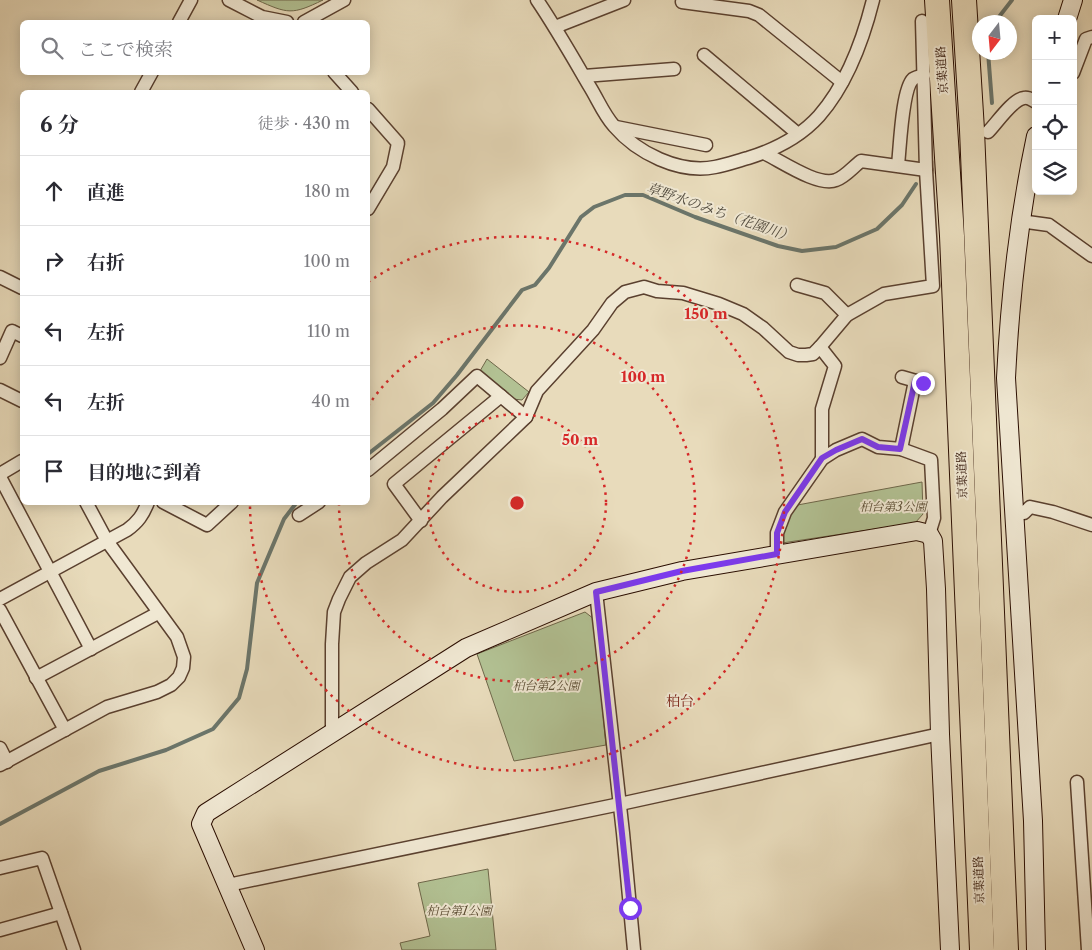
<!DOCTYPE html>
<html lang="ja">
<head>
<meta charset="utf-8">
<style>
	:root { --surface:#fff; --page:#f7f7f7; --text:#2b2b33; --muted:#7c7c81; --line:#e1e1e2 }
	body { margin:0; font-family:"Libre Caslon Text","Noto Serif JP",serif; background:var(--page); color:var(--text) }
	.controls { position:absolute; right:15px; top:15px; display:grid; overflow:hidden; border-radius:8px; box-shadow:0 2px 12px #0003 }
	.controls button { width:45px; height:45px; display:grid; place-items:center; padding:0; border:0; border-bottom:1px solid var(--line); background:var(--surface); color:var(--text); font:25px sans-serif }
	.compass { position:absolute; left:972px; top:15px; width:45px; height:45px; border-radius:50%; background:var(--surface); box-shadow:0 2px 12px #0003; rotate:196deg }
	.stop { position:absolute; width:15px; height:15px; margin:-11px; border:4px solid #7c3aed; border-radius:50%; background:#fff }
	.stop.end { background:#7c3aed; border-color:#fff; box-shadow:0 1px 5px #0008 }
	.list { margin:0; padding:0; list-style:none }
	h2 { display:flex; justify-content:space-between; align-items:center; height:65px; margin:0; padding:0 20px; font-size:21px }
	h2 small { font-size:16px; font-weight:400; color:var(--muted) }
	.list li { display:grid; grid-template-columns:32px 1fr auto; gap:15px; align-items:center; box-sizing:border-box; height:70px; padding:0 20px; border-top:1px solid var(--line) }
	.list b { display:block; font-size:19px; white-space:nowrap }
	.list em { font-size:16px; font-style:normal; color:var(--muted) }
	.icon { flex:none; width:28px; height:28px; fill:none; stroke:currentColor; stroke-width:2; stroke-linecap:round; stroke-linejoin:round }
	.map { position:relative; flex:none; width:1092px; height:950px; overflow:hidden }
	.search { position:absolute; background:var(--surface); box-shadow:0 2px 12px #0003; left:20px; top:20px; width:350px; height:55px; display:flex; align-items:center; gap:12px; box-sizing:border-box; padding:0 18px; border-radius:8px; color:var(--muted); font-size:19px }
	.panel { position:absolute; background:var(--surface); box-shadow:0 2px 12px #0003; left:20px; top:90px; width:350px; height:415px; border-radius:8px }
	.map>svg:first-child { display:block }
	.green { fill:#b2c193; stroke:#6e674a }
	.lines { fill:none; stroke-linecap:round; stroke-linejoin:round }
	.stream { stroke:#6b756a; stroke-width:4 }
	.street-tunnel { stroke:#ccbc9f; stroke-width:12; stroke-dasharray:12 6; stroke-linecap:butt }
	.street-casing { stroke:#5a402f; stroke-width:15 }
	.secondary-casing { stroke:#2a0d00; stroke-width:20 }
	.highway-casing { stroke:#2a0d00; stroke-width:26 }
	.street { stroke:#f0e8d3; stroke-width:12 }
	.secondary { stroke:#f0e8d3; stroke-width:18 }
	.highway { stroke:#e8dbbb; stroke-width:24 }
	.route { stroke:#7c3aed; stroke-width:6 }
	.ring { fill:none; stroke:#d62828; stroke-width:2.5; stroke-dasharray:2.5 5 }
	.labels { text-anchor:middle; stroke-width:4; stroke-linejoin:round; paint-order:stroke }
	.street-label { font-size:12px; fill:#2a0d00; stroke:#f0e8d3 }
	.park-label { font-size:12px; font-style:italic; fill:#5a4c33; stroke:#f0e8d3 }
	.water-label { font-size:14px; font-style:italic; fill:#504a3e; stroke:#f0e8d3 }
	.neighbourhood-label { font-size:14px; fill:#7a1f14; stroke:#f0e8d3 }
	.centre { fill:#d62828; stroke:#f0e8d3; stroke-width:2.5 }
	.ring-label { font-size:15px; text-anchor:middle; font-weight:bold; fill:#d62828; stroke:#f0e8d3; stroke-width:4; stroke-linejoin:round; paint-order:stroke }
</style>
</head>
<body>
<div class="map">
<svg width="1092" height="950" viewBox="0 0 1092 950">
	<rect width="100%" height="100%" fill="#e8dbbb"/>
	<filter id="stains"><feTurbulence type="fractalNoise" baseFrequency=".004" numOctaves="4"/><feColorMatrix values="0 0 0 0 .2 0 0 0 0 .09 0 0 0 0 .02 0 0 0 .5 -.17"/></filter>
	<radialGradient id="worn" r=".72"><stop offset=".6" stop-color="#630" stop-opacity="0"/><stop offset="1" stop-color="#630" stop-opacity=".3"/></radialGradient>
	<!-- green -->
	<g class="green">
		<path d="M257 0H323C292 15 288 14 257 0Z"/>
		<path d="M487 359 529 392 522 400 513 399 480 371Z"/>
		<path d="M922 482 923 514 915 523 782 543 783 527 792 506Z"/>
		<path d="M585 612 594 619 606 745 514 761 477 654Z"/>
		<path d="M488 869 496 950H402L400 943 430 936 418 883Z"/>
	</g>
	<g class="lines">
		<!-- stream -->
		<g class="stream">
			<path d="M995 22 1012 0"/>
			<path d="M988 52 992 103"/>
			<path d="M368 454 433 403 457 375 522 290 535 285 549 268 581 217 594 207 625 195H643L695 217 778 246 802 251 836 247 877 229 902 205 916 184"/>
			<path d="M0 824 99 771 166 750 213 729 239 698 247 669 257 583 284 519 297 502"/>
		</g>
		<!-- street-tunnel -->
		<path class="street-tunnel" d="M926 170 935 167 975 141"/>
		<defs>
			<g id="street">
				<path d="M229 0 262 17 287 22"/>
				<path d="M537 0C556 28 573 58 590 87 598 100 604 115 614 126 637 153 679 174 715 167 726 165 737 161 748 158 774 150 801 136 819 116 847 84 863 40 873 0"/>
				<path d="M682 2 749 11 759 15 842 82"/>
				<path d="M179 22 191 0"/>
				<path d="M304 22 344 0"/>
				<path d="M555 27 624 0"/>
				<path d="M704 55 798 134"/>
				<path d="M334 72 352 92"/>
				<path d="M1073 73 1086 39 1092 37"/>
				<path d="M584 76 674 69"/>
				<path d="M141 92 152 72"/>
				<path d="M368 109 398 143 393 167 368 209"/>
				<path d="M616 127 706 145"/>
				<path d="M988 132C996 124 1013 99 1024 98 1029 97 1032 100 1036 102"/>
				<path d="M764 153C781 161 818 187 836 180 845 177 853 167 861 161L926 170"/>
				<path d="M898 165C900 148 902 89 913 79 916 77 920 76 924 75"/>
				<path d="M1020 221 1049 225 1092 256"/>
				<path d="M0 277 22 288"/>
				<path d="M797 285 825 293 847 315"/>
				<path d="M820 347 835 366 822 409V459"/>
				<path d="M0 358 12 331 22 336"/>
				<path d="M902 377 923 383"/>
				<path d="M0 390 22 401"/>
				<path d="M901 449 915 381"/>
				<path d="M368 470 442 409 477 376 526 417"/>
				<path d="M0 474 22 461"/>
				<path d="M0 477 91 649"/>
				<path d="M163 502 207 525 232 502"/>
				<path d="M1013 512 1024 513 1030 507 1053 512 1092 525"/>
				<path d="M299 515 319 502"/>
				<path d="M421 521 394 484 501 396"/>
				<path d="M777 554V533L785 512 822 459 836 450 862 439 878 447 901 449 931 460 934 518 929 534"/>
				<path d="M596 592 623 833 634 950"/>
				<path d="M0 599 127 530C138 522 143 515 148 502"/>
				<path d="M0 610 65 730"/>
				<path d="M36 678 158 613"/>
				<path d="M332 734V644L334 612 339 599 350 577 366 563 402 540 442 497 526 417 537 391 593 330 612 303 625 292 644 287 657 291 683 293 719 304 743 314 763 328 789 352 798 355H806L813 354 820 347 847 315 884 294 933 286 926 170 922 21"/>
				<path d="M0 748 7 762"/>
				<path d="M0 765 107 707 157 692 171 685 179 677 183 668 184 657 177 637 107 541 86 502"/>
				<path d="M1077 782 1088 950"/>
				<path d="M0 868 42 858 74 950"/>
				<path d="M228 885 620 804 940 734"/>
				<path d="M0 930 61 913"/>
			</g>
			<g id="secondary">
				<path d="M1067 19 1073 0"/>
				<path d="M255 950 201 824 206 813 466 648 596 592 682 571 917 531 929 534 933 541 936 589 940 734 950 950"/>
				<path d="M1036 950 1033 821 1006 378C1010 296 1019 216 1036 136"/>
			</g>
			<g id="highway">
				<path d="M937 0 952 236 982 950"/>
				<path d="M964 0 972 130 1006 950"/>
			</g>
		</defs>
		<!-- street casing -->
		<use href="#street" class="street-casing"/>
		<!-- secondary casing -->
		<use href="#secondary" class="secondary-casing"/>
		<!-- highway casing -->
		<use href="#highway" class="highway-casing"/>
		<!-- street -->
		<use href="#street" class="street"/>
		<!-- secondary -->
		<use href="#secondary" class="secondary"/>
		<!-- highway -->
		<use href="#highway" class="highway"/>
	</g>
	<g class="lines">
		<!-- route -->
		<path class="route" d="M630 908 596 592 682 571 777 554V533L785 512 822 458 836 450 862 439 878 447 900 449 915 381 923 383"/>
	</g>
	<!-- distance rings -->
	<g class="ring">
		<circle cx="517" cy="503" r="89"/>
		<path d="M368 406A178 178 0 1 1 339 503"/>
		<path d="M368 282A267 267 0 1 1 250 503"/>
	</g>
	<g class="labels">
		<!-- street labels -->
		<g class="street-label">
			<text transform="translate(942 70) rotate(-94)" y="4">京葉道路</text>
			<text transform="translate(962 475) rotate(-92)" y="4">京葉道路</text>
			<text transform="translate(979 880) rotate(-92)" y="4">京葉道路</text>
		</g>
		<!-- park labels -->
		<g class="park-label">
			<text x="893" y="511">柏台第3公園</text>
			<text x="546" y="690">柏台第2公園</text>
			<text x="459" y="915">柏台第1公園</text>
		</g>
		<!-- water labels -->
		<g class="water-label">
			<text transform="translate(720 212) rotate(19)" y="5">草野水のみち（花園川）</text>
		</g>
		<!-- neighbourhood labels -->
		<g class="neighbourhood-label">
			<text x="680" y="706">柏台</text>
		</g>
	</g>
	<circle cx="517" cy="503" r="8" class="centre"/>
	<g class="ring-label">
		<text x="706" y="319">150 m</text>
		<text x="643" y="382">100 m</text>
		<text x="580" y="445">50 m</text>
	</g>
	<rect width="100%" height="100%" filter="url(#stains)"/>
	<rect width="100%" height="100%" fill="url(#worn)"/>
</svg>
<div class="controls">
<button>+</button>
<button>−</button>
<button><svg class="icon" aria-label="locate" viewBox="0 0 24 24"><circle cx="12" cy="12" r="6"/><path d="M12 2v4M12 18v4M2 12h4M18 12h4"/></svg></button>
<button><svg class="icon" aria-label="layers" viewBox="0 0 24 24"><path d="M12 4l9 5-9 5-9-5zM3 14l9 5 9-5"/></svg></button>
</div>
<svg class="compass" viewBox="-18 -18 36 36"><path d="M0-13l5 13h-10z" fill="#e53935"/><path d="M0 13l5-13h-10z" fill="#7c7c81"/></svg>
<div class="stop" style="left:630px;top:908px"></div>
<div class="stop end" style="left:923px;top:383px"></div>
<div class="search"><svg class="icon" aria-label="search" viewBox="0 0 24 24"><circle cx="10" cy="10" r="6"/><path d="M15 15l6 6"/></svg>ここで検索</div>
<section class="panel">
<h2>6 分<small>徒歩 · 430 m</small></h2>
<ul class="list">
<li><svg class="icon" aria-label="ahead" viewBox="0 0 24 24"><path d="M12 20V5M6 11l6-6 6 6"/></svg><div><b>直進</b></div><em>180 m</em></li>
<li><svg class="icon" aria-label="right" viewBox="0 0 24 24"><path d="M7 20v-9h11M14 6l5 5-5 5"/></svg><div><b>右折</b></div><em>100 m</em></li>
<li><svg class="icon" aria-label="left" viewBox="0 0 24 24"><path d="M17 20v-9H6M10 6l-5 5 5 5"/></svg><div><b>左折</b></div><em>110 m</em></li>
<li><svg class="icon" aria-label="left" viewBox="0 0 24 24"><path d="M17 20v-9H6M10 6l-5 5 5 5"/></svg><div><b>左折</b></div><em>40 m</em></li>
<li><svg class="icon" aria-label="arrive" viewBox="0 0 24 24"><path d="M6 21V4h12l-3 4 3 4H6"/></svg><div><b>目的地に到着</b></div></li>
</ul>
</section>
</div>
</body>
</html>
